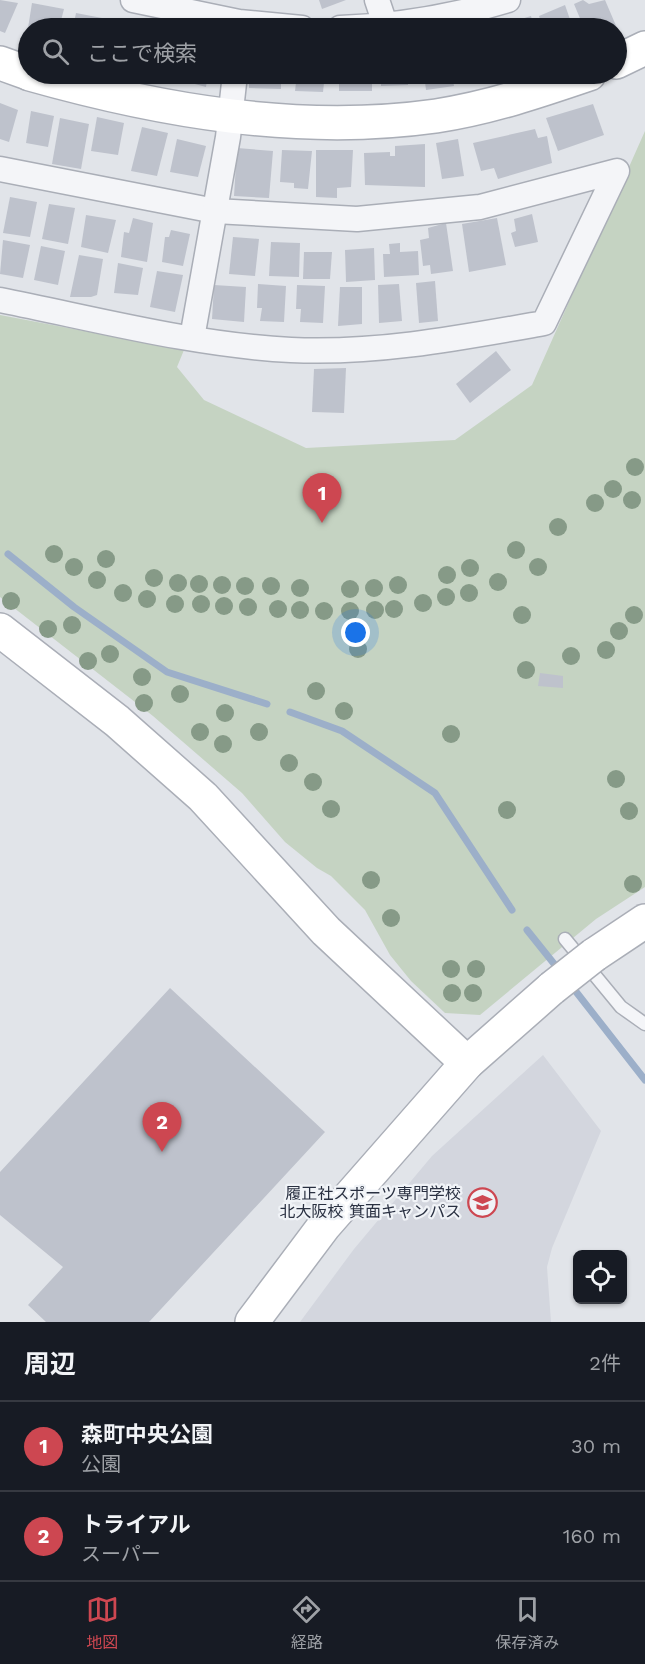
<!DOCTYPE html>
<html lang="ja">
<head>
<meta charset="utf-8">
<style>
	:root { --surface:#171b24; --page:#242831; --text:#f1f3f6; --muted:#9ea1a6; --line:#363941; --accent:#cd4751 }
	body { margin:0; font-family:"Work Sans","Noto Sans JP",sans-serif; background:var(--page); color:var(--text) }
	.controls { position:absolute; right:18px; bottom:18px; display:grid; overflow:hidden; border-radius:9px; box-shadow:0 2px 4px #0004 }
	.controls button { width:54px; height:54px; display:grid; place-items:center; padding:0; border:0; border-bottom:2px solid var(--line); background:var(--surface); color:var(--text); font:30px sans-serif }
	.you { position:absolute; left:356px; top:633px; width:21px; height:21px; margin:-15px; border:4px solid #fff; border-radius:50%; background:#1a73e8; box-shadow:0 0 0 9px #1a73e833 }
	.badge { display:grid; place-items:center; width:39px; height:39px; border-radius:50%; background:var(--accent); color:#fff; font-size:20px; font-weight:700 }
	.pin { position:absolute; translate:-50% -50px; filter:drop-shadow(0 2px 3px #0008) }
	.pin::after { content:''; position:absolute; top:32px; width:21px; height:18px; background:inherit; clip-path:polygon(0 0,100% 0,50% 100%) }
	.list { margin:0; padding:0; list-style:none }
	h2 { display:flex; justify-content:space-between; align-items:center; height:78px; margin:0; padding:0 24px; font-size:26px }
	h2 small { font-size:20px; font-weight:400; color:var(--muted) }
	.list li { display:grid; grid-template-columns:39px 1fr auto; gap:18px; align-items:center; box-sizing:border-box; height:90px; padding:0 24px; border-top:2px solid var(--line) }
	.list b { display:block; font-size:22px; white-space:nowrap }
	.list p { margin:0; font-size:20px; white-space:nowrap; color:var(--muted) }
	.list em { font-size:20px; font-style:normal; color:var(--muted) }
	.icon { flex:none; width:33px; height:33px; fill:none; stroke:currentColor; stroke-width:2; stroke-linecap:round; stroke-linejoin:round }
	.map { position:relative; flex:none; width:645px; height:1322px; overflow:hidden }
	.search { position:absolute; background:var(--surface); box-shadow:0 2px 4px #0004; left:18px; right:18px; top:18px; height:66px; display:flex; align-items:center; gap:15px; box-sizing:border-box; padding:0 21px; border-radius:33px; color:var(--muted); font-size:22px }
	.sheet { height:258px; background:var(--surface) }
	nav { display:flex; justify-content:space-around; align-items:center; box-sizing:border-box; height:84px; border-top:2px solid var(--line); background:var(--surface); font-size:16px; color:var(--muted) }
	nav a { display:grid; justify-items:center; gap:3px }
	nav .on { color:var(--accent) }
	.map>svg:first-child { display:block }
	.built { fill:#d3d6de }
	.green { fill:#c5d3c2 }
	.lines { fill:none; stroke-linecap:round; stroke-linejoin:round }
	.stream { stroke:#9cafc9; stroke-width:7 }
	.building { fill:#bec2cc }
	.lane-casing { stroke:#aaaeb7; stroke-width:15 }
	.street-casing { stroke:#aaaeb7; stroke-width:27 }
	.secondary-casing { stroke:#aaaeb7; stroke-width:36 }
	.lane { stroke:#f4f5f8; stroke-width:12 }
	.street { stroke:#f4f5f8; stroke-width:24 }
	.secondary { stroke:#fff; stroke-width:33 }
	.secondary-bridge-casing { stroke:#aaaeb7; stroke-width:36; stroke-linecap:butt }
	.secondary-bridge { stroke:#fff; stroke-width:33 }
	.tree { fill:#869a87 }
	.labels { text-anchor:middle; stroke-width:4.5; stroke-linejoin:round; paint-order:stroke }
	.poi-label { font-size:16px; fill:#293041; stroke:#f0f3f7; text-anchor:end }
</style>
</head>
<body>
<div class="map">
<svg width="645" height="1322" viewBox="0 0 645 1322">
	<rect width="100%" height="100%" fill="#e1e4e9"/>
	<!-- built -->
	<path class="built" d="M543 1055 601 1131 552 1248 547 1267 551 1322H300L354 1249 432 1156Z"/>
	<!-- green -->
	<path class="green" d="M645 131V887L596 919 480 1015 445 1013 411 981 390 955 365 910 331 876 317 868 285 842 242 793 153 716 0 597V315L184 350 177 367 204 400 306 448 455 440 532 385Z"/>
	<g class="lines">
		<!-- stream -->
		<g class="stream">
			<path d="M8 554 74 607 167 672 267 704"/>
			<path d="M290 712 342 731 435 793 512 910"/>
			<path d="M527 930 559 970"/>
			<path d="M570 984 645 1080"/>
		</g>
	</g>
	<!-- building -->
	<g class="building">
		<path d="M0 0 18 3 5 33 0 31Z"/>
		<path d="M319 0H346L322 9Z"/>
		<path d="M583 0 589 4 605 0 617 28H584L574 4Z"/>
		<path d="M32 3 64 9 59 28H28Z"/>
		<path d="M565 5 573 28H543L539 16Z"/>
		<path d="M76 13 102 18 100 28H73Z"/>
		<path d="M531 16 534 28H510L508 23Z"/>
		<path d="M181 74H208L206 87 180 80Z"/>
		<path d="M249 74H281V89L249 88Z"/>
		<path d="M297 74H325L323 92 295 91Z"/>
		<rect x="339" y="74" width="33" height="17"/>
		<path d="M381 74H408V85L381 86Z"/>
		<path d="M424 74H452L454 86 426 90Z"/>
		<path d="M0 103 18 110 9 142 0 139Z"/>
		<path d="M593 104 604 135 558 151 546 118Z"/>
		<path d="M31 111 54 116 48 147 26 143Z"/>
		<path d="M97 117 124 123 118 155 91 151Z"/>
		<path d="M60 118 89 124 81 169 52 164Z"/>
		<path d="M142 127 168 133 157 176 131 171Z"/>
		<path d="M535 129 538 138 547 136 552 163 498 179 494 168 481 171 473 143Z"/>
		<path d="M177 139 206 146 198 177 170 172Z"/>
		<path d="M458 139 464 176 442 179 436 143Z"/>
		<path d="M425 144V187L365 185 364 153 390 152V156H395V146Z"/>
		<path d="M237 148 273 151 269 198 234 196Z"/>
		<path d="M282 150 312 151 308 189 294 188V183L280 182Z"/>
		<path d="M316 150H353L351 187 337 188V198L316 197Z"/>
		<path d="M10 197 37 202 30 237 3 233Z"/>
		<path d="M49 204 75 208 68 244 42 239Z"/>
		<path d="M532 214 538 242 515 247 511 233 516 231 514 219Z"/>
		<path d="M86 215 116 220 108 253 81 247Z"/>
		<path d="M133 218 153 223 147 262 121 257 124 232 129 233Z"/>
		<path d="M497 218 506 265 469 272 462 224Z"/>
		<path d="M446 223 453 271 431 274 430 265 423 266 420 240 429 238 428 228Z"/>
		<path d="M171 230 190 234 183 266 162 262 165 237H169Z"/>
		<path d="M233 237 259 239 255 276 229 274Z"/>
		<path d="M3 240 30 245 23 278 0 274Z"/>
		<path d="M271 242 300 243 299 277 269 276Z"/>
		<path d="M400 243V252L418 251 419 275 384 277 383 254H390L389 244Z"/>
		<path d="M41 246 65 251 58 285 34 280Z"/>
		<path d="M374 248 375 280 346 282 345 250Z"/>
		<path d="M304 252H332L330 279H303Z"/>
		<path d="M79 255 103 259 97 295 91 297H70Z"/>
		<path d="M118 263 143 268 138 295 114 293Z"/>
		<path d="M157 271 183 275 175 312 150 307Z"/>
		<path d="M435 281 438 321 419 323 416 283Z"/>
		<path d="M258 284 286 286 284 322 260 321 262 308H257Z"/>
		<path d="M399 284 402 321 379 323 378 285Z"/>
		<path d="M214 285 246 287 244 322 212 319Z"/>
		<path d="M297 285 325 286 323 323 300 322 301 309H296Z"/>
		<path d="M340 287H362V324L338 326Z"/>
		<path d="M496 351 511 370 470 403 456 384Z"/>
		<path d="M346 368 344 413 312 412 314 369Z"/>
		<path d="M540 673 563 676V688L538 686Z"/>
		<path d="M170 988 325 1132 149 1322H46L28 1305 63 1267 0 1215V1172Z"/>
	</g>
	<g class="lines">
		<defs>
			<path id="lane" d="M565 939 621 1007 645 1024"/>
			<g id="street">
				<path d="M133 0 239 22 302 28"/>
				<path d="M377 0 386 27"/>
				<path d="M340 28C398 26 452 17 508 0"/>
				<path d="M0 169 215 211 357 219 480 207 617 171 544 323C460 338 376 354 291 350 193 345 96 319 0 300"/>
				<path d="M192 338 228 137 235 74"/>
			</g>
			<g id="secondary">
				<path d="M616 62 645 48"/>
				<path d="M0 63 28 73"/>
				<path d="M30 74C161 111 300 135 436 116 489 108 539 91 589 74"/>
				<path d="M0 630 117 721 203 797 326 931 467 1063"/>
				<path d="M594 955 645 921"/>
				<path d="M252 1322 324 1226 467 1063 552 988"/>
			</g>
		</defs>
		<!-- lane casing -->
		<use href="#lane" class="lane-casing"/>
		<!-- street casing -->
		<use href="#street" class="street-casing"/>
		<!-- secondary casing -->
		<use href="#secondary" class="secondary-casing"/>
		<!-- lane -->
		<use href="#lane" class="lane"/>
		<!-- street -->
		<use href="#street" class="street"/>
		<!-- secondary -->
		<use href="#secondary" class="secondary"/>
		<defs>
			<path id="secondary-bridge" d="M552 988 594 955"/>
		</defs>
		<!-- secondary-bridge casing -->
		<use href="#secondary-bridge" class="secondary-bridge-casing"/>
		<!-- secondary-bridge -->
		<use href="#secondary-bridge" class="secondary-bridge"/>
	</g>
	<!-- trees -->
	<g class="tree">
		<circle cx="635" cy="467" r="9"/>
		<circle cx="613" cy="489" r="9"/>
		<circle cx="632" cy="500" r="9"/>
		<circle cx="595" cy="503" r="9"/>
		<circle cx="558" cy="527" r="9"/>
		<circle cx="516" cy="550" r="9"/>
		<circle cx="54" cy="554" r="9"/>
		<circle cx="106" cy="559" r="9"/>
		<circle cx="74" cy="567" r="9"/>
		<circle cx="538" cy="567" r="9"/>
		<circle cx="470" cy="568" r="9"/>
		<circle cx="447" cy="575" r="9"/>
		<circle cx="154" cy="578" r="9"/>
		<circle cx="97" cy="580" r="9"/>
		<circle cx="498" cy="582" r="9"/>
		<circle cx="178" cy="583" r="9"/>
		<circle cx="199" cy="584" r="9"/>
		<circle cx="222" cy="585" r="9"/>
		<circle cx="398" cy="585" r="9"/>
		<circle cx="245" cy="586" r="9"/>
		<circle cx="271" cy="586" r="9"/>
		<circle cx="300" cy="588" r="9"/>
		<circle cx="374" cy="588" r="9"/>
		<circle cx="350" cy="589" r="9"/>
		<circle cx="123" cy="593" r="9"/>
		<circle cx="469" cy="593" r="9"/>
		<circle cx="446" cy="597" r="9"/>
		<circle cx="147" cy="599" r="9"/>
		<circle cx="11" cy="601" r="9"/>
		<circle cx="423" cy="603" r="9"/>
		<circle cx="175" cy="604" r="9"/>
		<circle cx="201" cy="604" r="9"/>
		<circle cx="224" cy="606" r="9"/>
		<circle cx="248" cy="607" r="9"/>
		<circle cx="278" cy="609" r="9"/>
		<circle cx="394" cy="609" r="9"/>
		<circle cx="300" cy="610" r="9"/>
		<circle cx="375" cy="610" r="9"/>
		<circle cx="324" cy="611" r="9"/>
		<circle cx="350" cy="611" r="9"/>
		<circle cx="522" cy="615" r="9"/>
		<circle cx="634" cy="615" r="9"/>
		<circle cx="72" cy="625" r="9"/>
		<circle cx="48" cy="629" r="9"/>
		<circle cx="619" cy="631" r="9"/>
		<circle cx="358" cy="649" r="9"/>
		<circle cx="606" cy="650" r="9"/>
		<circle cx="110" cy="654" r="9"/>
		<circle cx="571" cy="656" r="9"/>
		<circle cx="88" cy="661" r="9"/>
		<circle cx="526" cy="670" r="9"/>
		<circle cx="142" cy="677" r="9"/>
		<circle cx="316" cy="691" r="9"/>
		<circle cx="180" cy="694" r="9"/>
		<circle cx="144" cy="703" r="9"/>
		<circle cx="344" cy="711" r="9"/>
		<circle cx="225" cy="713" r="9"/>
		<circle cx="200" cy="732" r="9"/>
		<circle cx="259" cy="732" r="9"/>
		<circle cx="451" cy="734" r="9"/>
		<circle cx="223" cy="744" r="9"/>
		<circle cx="289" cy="763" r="9"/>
		<circle cx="616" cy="779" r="9"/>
		<circle cx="313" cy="782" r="9"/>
		<circle cx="331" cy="809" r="9"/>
		<circle cx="507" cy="810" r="9"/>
		<circle cx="629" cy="811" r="9"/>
		<circle cx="371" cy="880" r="9"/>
		<circle cx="633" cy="884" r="9"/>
		<circle cx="391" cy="918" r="9"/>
		<circle cx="451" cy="969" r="9"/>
		<circle cx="476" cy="969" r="9"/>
		<circle cx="452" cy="993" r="9"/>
		<circle cx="473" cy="993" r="9"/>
	</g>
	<!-- icons -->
	<defs>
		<symbol id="school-ring" viewBox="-11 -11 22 22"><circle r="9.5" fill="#f0f3f7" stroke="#cd4751" stroke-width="1.5"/><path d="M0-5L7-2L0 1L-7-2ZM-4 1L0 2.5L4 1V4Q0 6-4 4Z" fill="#cd4751"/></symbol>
	</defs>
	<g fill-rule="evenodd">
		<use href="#school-ring" x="466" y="1186" width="33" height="33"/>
	</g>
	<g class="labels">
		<!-- poi labels -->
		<g class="poi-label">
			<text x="461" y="1199">履正社スポーツ専門学校<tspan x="461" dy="18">北大阪校 箕面キャンパス</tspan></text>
		</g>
	</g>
</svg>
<div class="controls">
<button><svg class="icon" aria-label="locate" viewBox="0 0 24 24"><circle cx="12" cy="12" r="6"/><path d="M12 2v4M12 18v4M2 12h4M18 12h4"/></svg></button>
</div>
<div class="you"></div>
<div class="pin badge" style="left:322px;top:523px">1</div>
<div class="pin badge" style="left:162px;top:1152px">2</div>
<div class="search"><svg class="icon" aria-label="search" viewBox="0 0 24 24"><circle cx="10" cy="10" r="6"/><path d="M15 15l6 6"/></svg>ここで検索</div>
</div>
<section class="sheet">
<h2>周辺<small>2件</small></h2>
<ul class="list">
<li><span class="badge">1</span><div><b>森町中央公園</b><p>公園</p></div><em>30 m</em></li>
<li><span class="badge">2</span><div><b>トライアル</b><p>スーパー</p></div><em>160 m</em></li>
</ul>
</section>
<nav>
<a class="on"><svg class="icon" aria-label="map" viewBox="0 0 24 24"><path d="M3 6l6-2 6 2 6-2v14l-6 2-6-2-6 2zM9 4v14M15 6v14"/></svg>地図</a>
<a><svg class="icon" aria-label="directions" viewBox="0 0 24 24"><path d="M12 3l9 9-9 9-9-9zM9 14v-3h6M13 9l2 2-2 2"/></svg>経路</a>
<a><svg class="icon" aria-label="saved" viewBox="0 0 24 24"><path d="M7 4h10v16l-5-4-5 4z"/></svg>保存済み</a>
</nav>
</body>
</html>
